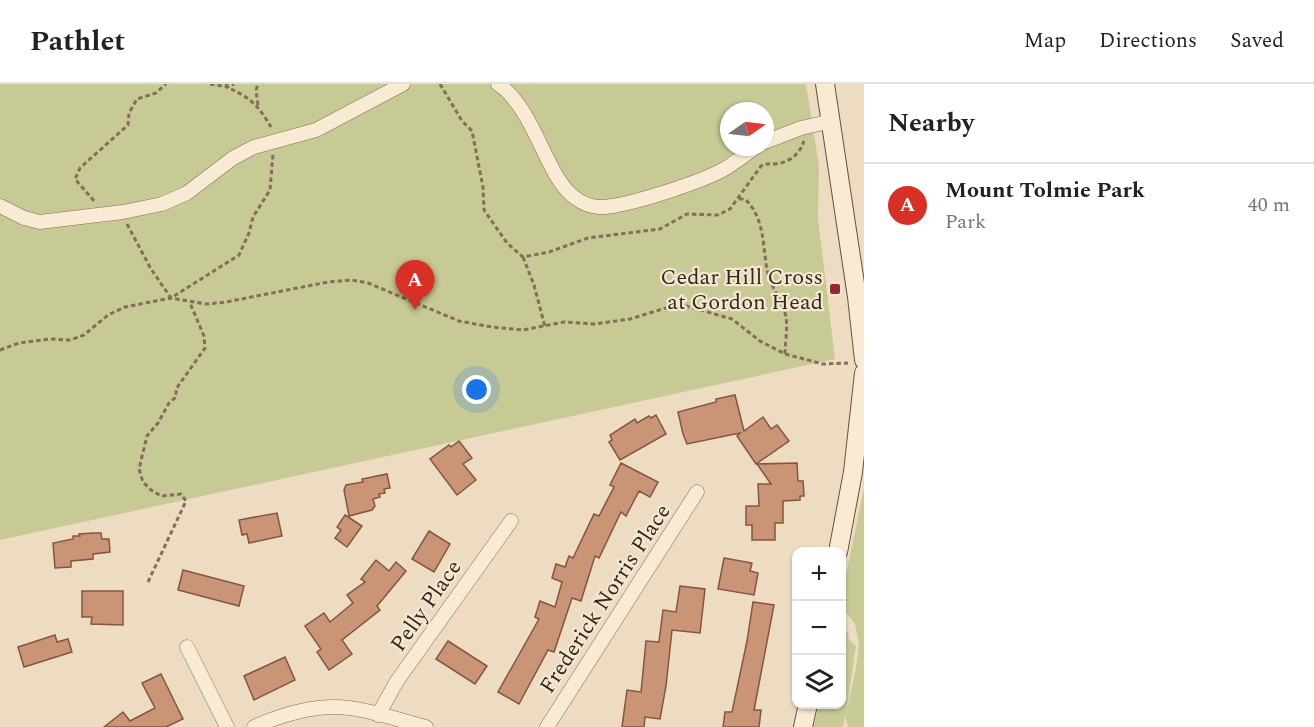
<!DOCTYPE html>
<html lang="en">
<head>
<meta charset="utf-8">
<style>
	:root { --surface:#fff; --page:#f6f6f6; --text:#222; --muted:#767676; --line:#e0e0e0; --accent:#d93025 }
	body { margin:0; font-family:Spectral,serif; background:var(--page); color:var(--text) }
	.controls { position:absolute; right:18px; bottom:18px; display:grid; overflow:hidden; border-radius:12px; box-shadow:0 2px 4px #0004 }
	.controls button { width:54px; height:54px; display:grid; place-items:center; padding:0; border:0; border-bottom:2px solid var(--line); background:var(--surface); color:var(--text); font:30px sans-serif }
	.compass { position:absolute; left:720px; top:18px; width:54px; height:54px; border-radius:50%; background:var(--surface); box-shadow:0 2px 4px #0004; rotate:76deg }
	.you { position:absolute; left:477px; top:306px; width:21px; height:21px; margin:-15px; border:4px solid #fff; border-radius:50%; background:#1a73e8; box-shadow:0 0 0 9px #1a73e833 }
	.badge { display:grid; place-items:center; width:39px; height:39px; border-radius:50%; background:var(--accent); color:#fff; font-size:20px; font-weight:700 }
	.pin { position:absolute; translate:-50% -50px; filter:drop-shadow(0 2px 3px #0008) }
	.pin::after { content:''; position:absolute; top:32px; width:21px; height:18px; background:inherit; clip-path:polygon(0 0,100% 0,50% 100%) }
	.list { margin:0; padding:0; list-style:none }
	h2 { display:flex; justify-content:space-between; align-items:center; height:78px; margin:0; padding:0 24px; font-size:26px }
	h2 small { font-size:20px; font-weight:400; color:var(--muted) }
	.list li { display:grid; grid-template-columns:39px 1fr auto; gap:18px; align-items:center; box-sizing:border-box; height:84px; padding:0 24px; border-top:2px solid var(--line) }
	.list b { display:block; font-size:22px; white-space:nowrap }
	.list p { margin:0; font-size:20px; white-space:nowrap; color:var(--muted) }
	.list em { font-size:20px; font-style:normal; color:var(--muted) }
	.icon { flex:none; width:33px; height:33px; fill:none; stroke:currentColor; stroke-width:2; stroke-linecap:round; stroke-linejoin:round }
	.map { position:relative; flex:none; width:864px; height:643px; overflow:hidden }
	header { display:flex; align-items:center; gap:36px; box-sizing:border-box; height:84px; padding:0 30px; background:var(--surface); border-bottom:2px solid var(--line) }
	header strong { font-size:28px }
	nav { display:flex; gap:33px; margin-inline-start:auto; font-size:21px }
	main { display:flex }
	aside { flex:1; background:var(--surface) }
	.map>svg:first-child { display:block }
	.green { fill:#c8ca95; fill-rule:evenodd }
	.building { fill:#ca9477; stroke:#84553f; stroke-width:1.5 }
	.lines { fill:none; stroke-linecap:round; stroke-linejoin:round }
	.minor-casing { stroke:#856d59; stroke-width:15 }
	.secondary-casing { stroke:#674f3c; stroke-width:20 }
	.path { stroke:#856d59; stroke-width:3; stroke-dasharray:4.5 3; stroke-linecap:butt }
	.minor { stroke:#f8ead3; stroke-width:14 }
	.secondary { stroke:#f8ead3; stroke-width:18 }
	.poi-dot { fill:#932a33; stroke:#f4e7d0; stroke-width:2 }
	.labels { text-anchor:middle; stroke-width:4.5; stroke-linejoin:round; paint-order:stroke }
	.poi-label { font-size:22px; fill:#35271d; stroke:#f4e7d0; text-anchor:end }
	.street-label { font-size:22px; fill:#35271d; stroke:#f4e7d0 }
</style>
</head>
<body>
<header>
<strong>Pathlet</strong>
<nav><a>Map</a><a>Directions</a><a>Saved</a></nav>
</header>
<main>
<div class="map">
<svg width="864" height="643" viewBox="0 0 864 643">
	<rect width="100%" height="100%" fill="#eddcc1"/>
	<!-- green -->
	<g class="green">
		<path d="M0 0H806L819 82 818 134 835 275 0 456ZM729 27H765V63H729Z"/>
		<path d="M864 404V643H848L845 631 843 643H814L818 621 842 620V543L848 548 849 556 856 562 846 630 856 584 859 561 855 540 842 524V510Z"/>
	</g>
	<!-- building -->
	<g class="building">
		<path d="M735 311 744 347 763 333 771 345 777 341 789 357 756 380 737 352 740 349 687 360 683 350 678 328 716 318V315Z"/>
		<path d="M656 331 666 350 620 376 609 358 612 356 610 351 635 335 637 339 649 332 651 334Z"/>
		<path d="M459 357 472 374 463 380 476 396 457 411 430 375 449 361 451 363Z"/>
		<path d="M621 379 658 398 650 413 639 407 626 432 621 428 599 474 595 472 581 517 572 514 554 568 548 566 519 620 498 608 539 535 535 533 540 517 555 523 562 498 552 494 556 480 565 483 569 472 573 474 594 430 599 432 614 403 610 401Z"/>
		<path d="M797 379 798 397H803L804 412H800V416L783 417V439H775V456H752V441H746V422H759L758 400H771L757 380Z"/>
		<path d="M387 390 390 404 384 405 385 409 379 410 380 413 373 415 375 422 372 426 349 432 344 406 346 401 363 398 362 395Z"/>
		<path d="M277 429 282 452 249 459 247 450 242 451 239 436Z"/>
		<path d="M345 431 362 442 347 463 335 454 341 446 337 443Z"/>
		<path d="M429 447 450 460 434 488 412 475Z"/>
		<path d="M94 449H101L102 455H109L110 468 93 470V475L71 477V483L55 484 53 459 73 455V452H80L79 450Z"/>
		<path d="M724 474 752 479 750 487 758 489 754 511 718 505Z"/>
		<path d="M376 476 389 487 396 478 406 487 377 522 380 526 342 556 352 570 329 586 317 568 321 565 305 542 324 529 330 538 353 519 347 511 365 498 361 495Z"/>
		<path d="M183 486 244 502 239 522 178 506Z"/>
		<path d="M680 502 705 505 700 549 672 546 666 602 660 635 645 633 644 643H622L627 606 641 608 646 557 659 558 663 526 676 528Z"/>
		<path d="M82 507H123V541L91 540 92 533H82Z"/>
		<path d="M753 518 774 521 754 626H761L759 643H723L725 628H732L747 557Z"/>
		<path d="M55 551 57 558 68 555 72 568 24 583 18 563Z"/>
		<path d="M448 557 487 582 475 600 436 575Z"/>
		<path d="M285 573 295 596 254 616 244 592Z"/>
		<path d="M161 590 183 635 166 643H104L123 628 130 637 155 624 142 599Z"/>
	</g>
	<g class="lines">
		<defs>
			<g id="minor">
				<path d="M498 0C527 19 541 68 559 96 568 110 582 122 599 123 624 124 704 97 726 84 736 78 746 70 756 63"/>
				<path d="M765 58 801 44 832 37"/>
				<path d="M0 122 24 134 40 138 123 128 162 120 187 109 233 74 254 63 316 46 403 0"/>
				<path d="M187 563 227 643"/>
				<path d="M378 631 397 597 511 437"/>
				<path d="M254 643C282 630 318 620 349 624 375 627 401 637 426 643"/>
				<path d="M547 643 697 408"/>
			</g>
			<g id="secondary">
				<path d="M825 0 857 213 864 276"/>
				<path d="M838 468 853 388 864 289"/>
				<path d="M803 643 808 620"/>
			</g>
		</defs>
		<!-- minor casing -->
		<use href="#minor" class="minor-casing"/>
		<!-- secondary casing -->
		<use href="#secondary" class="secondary-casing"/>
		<!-- path -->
		<g class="path">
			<path d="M210 0 227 3 234 0"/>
			<path d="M226 0 227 3C252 15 257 20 271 43"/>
			<path d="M440 0 462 37 472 47 483 103 484 126 507 159 523 173 549 168 588 154 660 145 687 130 718 131 730 125 761 82C767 79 769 80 775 80 790 78 799 71 804 57"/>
			<path d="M258 21 256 6 258 0"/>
			<path d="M739 115H745C766 135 762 164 768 190 772 205 783 217 786 233 788 245 785 258 785 270"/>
			<path d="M94 117 75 95 80 84 128 41 129 29 137 15 156 9 166 0"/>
			<path d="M127 140 151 185 171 214 239 171 249 149 253 133 270 106 273 70"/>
			<path d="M523 173 534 201 545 243"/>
			<path d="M0 266 19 259 50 255 70 256 84 251 108 231 125 223 171 214 206 220 226 218 328 198 352 196 368 199 459 237 492 243 523 246 564 238 594 240 630 235 679 220 732 235 760 257 785 270 823 280 848 279"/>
			<path d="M148 498 186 417 181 410 161 412 151 406 143 398 139 385 147 352 158 339 169 319 176 313V305L205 264 204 252 190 219"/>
		</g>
		<!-- minor -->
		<use href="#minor" class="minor"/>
		<!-- secondary -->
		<use href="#secondary" class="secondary"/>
	</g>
	<!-- markers -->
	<rect class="poi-dot" x="829" y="199" width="12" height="12" rx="3"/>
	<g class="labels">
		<!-- poi labels -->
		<g class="poi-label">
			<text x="823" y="200">Cedar Hill Cross<tspan x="823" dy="25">at Gordon Head</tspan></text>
		</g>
		<!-- street labels -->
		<g class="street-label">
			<text transform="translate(604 514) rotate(-57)" y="8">Frederick Norris Place</text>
			<text transform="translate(425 521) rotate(-55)" y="8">Pelly Place</text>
		</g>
	</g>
</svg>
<div class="controls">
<button>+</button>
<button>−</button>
<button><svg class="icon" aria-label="layers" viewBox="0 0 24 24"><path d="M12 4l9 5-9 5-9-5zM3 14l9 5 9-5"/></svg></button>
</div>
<svg class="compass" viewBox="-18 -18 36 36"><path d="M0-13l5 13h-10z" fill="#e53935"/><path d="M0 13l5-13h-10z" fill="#767676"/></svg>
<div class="you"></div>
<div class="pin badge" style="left:415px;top:226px">A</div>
</div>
<aside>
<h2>Nearby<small></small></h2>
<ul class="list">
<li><span class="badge">A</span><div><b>Mount Tolmie Park</b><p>Park</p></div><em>40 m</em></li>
</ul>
</aside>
</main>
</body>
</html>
